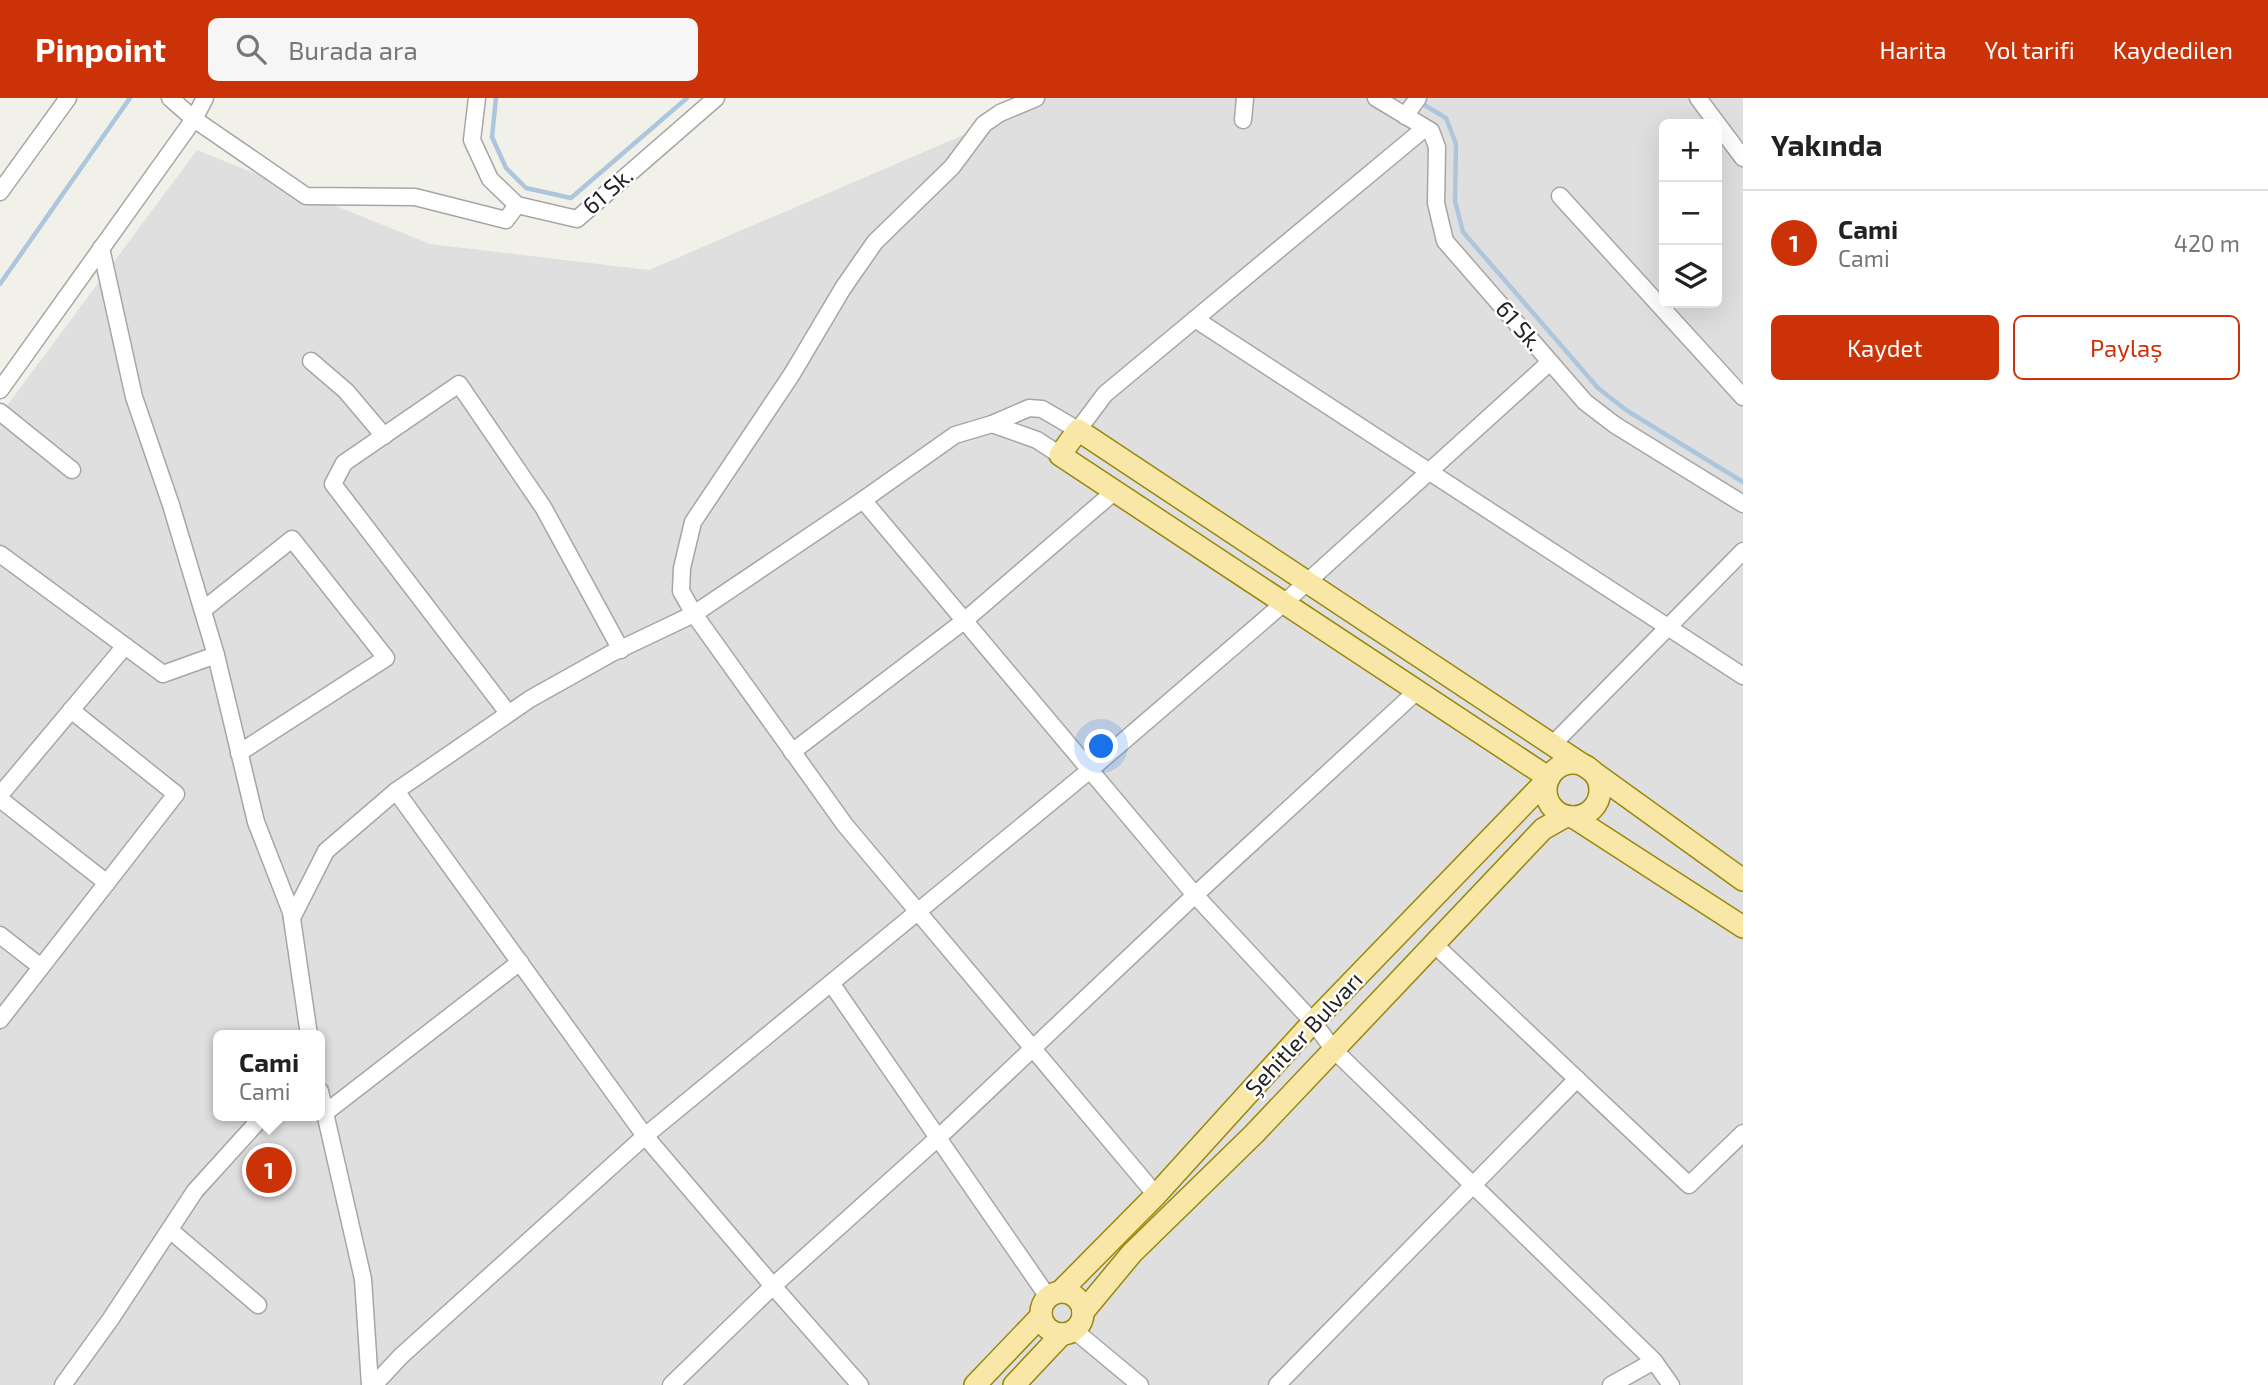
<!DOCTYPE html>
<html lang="tr">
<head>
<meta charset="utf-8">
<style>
	:root { --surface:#fff; --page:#f6f6f6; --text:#222; --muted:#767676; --line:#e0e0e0; --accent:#cb3208 }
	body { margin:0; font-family:"Exo 2",sans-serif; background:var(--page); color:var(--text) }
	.controls { position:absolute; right:21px; top:21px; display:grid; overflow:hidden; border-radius:10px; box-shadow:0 7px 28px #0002 }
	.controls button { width:63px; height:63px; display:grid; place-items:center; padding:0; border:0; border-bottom:2px solid var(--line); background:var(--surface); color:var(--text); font:35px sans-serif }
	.you { position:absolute; left:1102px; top:649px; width:24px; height:24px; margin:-18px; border:5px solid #fff; border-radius:50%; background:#1a73e8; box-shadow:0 0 0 10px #1a73e833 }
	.badge { display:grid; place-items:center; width:46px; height:46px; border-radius:50%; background:var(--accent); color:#fff; font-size:23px; font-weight:700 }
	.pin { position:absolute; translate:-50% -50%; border:4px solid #fff; box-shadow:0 2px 7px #0006 }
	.popup { position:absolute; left:213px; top:932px; width:112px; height:91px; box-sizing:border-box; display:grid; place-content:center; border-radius:10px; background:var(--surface); filter:drop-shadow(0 2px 5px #0005); font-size:23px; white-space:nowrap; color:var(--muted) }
	.popup b { font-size:26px; color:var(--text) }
	.popup::after { content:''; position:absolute; left:50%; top:100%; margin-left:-14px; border:14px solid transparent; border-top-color:var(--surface) }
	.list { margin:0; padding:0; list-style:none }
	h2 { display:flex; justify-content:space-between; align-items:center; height:91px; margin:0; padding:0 28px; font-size:30px }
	h2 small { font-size:23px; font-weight:400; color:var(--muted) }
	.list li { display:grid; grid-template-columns:46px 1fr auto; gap:21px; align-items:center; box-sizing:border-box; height:105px; padding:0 28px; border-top:2px solid var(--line) }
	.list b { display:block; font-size:26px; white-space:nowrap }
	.list p { margin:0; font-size:23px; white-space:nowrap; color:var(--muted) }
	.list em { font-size:23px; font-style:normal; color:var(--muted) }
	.actions { display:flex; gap:14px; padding:21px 28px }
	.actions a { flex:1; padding:16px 0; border:2px solid var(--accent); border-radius:10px; text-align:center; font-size:24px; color:var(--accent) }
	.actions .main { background:var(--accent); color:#fff }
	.icon { flex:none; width:38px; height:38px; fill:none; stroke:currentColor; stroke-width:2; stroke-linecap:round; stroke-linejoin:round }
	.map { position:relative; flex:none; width:1743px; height:1287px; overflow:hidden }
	header { display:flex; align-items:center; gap:42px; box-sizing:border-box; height:98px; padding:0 35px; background:var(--accent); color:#fff }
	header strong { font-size:33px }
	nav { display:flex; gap:38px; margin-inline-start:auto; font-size:24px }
	.search { width:490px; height:63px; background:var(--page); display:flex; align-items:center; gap:18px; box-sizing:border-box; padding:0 24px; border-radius:10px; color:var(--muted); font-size:26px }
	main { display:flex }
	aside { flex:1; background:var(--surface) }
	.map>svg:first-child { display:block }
	.residential { fill:#e0dfdf; fill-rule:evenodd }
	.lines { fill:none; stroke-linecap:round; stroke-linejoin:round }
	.stream { stroke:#acc7dd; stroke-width:4.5 }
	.building { fill:#b7b3ab }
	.minor-casing { stroke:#a6a6a6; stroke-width:19 }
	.major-casing { stroke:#998806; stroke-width:24 }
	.minor { stroke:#fff; stroke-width:16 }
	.major { stroke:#f8e7a7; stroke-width:21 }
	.labels { text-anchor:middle; stroke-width:5; stroke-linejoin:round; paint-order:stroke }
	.street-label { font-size:23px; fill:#222; stroke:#fff }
</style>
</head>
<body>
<header>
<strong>Pinpoint</strong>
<div class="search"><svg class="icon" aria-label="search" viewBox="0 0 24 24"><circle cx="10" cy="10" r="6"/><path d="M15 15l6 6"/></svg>Burada ara</div>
<nav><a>Harita</a><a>Yol tarifi</a><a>Kaydedilen</a></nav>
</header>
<main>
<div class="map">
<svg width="1743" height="1287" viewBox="0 0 1743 1287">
	<rect width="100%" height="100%" fill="#f2f1e9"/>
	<!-- residential -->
	<path class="residential" d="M1013 0H1743V1287H0V317L197 52 430 146 649 172 996 23ZM1664 26H1717V205H1664ZM218 937H320V1018H218Z"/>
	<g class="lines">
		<!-- stream -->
		<g class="stream">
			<path d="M496 0 492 39 506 70 526 90 571 100 687 0"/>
			<path d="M1419 4 1446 20 1456 46 1455 103 1463 134 1598 290 1626 312 1743 384"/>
			<path d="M0 186 130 0"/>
		</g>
	</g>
	<!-- building -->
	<path class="building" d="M261 1054 284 1059 277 1091 255 1086Z"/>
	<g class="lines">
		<defs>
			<g id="minor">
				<path d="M170 0 194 21 306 98 415 99 506 122 517 107"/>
				<path d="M477 0 472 42 490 81 517 107 577 121 716 0"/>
				<path d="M1036 0 1000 15 984 26 952 69 875 144 843 190 792 276 693 424 682 470 681 493 694 516 845 727 1156 1097"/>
				<path d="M1376 0 1431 33 1437 49 1436 105 1445 143 1585 304 1615 327 1743 406"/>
				<path d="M1698 0 1743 60"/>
				<path d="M1405 18 1418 0"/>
				<path d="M1243 22 1245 0"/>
				<path d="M0 94 68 0"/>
				<path d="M1560 98 1743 299"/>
				<path d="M101 150 134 299 171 407 216 557 256 724 291 814 309 937"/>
				<path d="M1195 221 1743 578"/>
				<path d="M311 263 346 293 384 338"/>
				<path d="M0 292 194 21 205 0"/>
				<path d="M0 314 72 372"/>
				<path d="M992 326 1037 342 1060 357"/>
				<path d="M863 402 1195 797 1313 924 1334 952 1654 1263 1611 1287"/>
				<path d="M0 456 163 576 216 557"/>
				<path d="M203 512 292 441 386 560 239 655"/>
				<path d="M508 615 333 386 344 365 459 286 543 409 621 552"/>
				<path d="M1552 647 1743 453"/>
				<path d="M792 654 964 523 1115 393"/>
				<path d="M396 693 645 1038 773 1188 860 1287"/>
				<path d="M0 697 125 548"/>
				<path d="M0 701 107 785"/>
				<path d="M292 820 326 753 396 693 530 601 612 555 694 516 863 402 955 337 992 326 1029 310 1042 311 1078 332 1105 296 1425 30"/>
				<path d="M0 837 41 869"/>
				<path d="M1434 846 1689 1087 1743 1035"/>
				<path d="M831 885 1048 1199"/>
				<path d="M0 922 176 696 71 612"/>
				<path d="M320 993 363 1181 370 1287"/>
				<path d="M325 1015 520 864"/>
				<path d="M170 1132 258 1207"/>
				<path d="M1074 1232 1140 1287"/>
				<path d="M1654 1263 1671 1287"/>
				<path d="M63 1287 110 1222 195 1093 263 1018"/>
				<path d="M374 1287 401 1258 645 1038 1090 672 1284 505 1550 264"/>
				<path d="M671 1287 773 1188 939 1039 1195 797 1417 593"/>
				<path d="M1277 1287 1577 981"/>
			</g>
			<g id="major">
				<circle cx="1573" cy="692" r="27"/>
				<path d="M1573 719 1743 829"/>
				<path d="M1061 1193 1156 1097 1313 924 1549 680 1060 357 1078 332 1589 671 1743 782"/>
				<circle cx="1062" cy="1215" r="21"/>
				<path d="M1083 1214 1132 1155 1254 1036 1543 731 1566 718"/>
				<path d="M975 1287 1041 1218"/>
				<path d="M1014 1287 1062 1236"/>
			</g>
		</defs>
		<!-- minor casing -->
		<use href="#minor" class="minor-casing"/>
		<!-- major casing -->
		<use href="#major" class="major-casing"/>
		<!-- minor -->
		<use href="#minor" class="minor"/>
		<!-- major -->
		<use href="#major" class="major"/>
	</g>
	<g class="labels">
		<!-- street labels -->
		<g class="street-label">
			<text transform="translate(608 93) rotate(-41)" y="8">61 Sk.</text>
			<text transform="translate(1519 228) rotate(49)" y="8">61 Sk.</text>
			<text transform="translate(1304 936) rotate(-47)" y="8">Şehitler Bulvarı</text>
		</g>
	</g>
</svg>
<div class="controls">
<button>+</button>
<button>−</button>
<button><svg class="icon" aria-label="layers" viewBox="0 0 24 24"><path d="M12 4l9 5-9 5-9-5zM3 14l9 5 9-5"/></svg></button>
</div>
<div class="you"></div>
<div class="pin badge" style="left:269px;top:1072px">1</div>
<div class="popup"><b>Cami</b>Cami</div>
</div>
<aside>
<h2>Yakında<small></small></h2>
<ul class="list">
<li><span class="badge">1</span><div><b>Cami</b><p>Cami</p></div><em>420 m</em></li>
</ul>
<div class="actions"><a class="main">Kaydet</a><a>Paylaş</a></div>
</aside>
</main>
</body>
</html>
